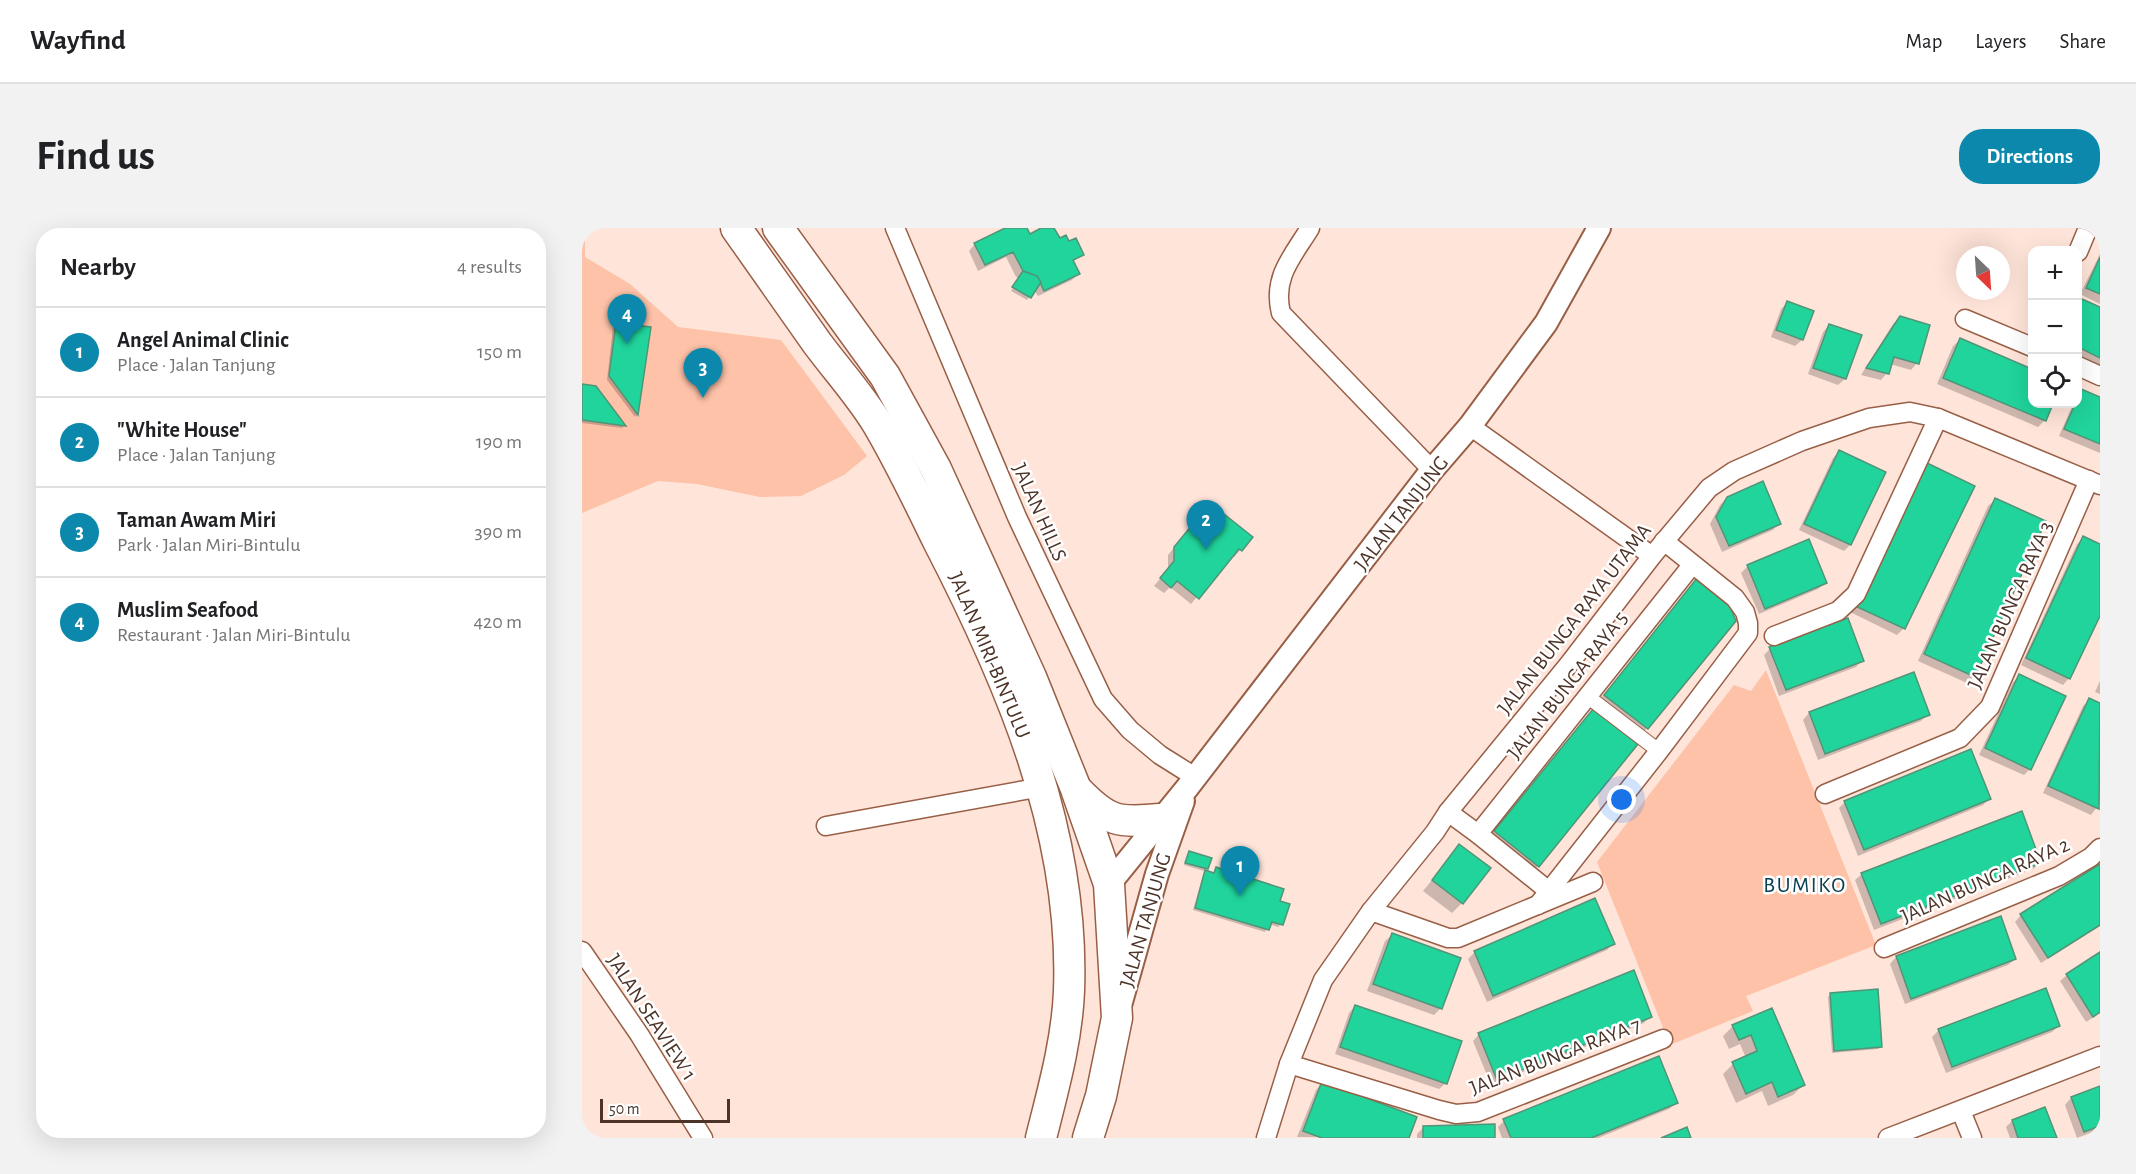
<!DOCTYPE html>
<html lang="en">
<head>
<meta charset="utf-8">
<style>
	:root { --surface:#fff; --page:#f2f2f2; --text:#202124; --muted:#757577; --line:#e0e0e0; --accent:#0b88ab }
	body { margin:0; font-family:"Alegreya Sans",sans-serif; background:var(--page); color:var(--text) }
	.controls { position:absolute; right:18px; top:18px; display:grid; overflow:hidden; border-radius:12px; box-shadow:0 6px 24px #0002 }
	.controls button { width:54px; height:54px; display:grid; place-items:center; padding:0; border:0; border-bottom:2px solid var(--line); background:var(--surface); color:var(--text); font:30px sans-serif }
	.compass { position:absolute; left:1374px; top:18px; width:54px; height:54px; border-radius:50%; background:var(--surface); box-shadow:0 6px 24px #0002; rotate:155deg }
	.scale { position:absolute; left:18px; bottom:15px; width:130px; box-sizing:border-box; padding-left:6px; border:3px solid #4d3429; border-top:0; font-size:16px; line-height:21px; white-space:nowrap; color:#4d3429; -webkit-text-stroke:4px #fff; paint-order:stroke }
	.you { position:absolute; left:1040px; top:572px; width:21px; height:21px; margin:-15px; border:4px solid #fff; border-radius:50%; background:#1a73e8; box-shadow:0 0 0 9px #1a73e833 }
	.badge { display:grid; place-items:center; width:39px; height:39px; border-radius:50%; background:var(--accent); color:#fff; font-size:20px; font-weight:700 }
	.pin { position:absolute; translate:-50% -50px; filter:drop-shadow(0 2px 3px #0008) }
	.pin::after { content:''; position:absolute; top:32px; width:21px; height:18px; background:inherit; clip-path:polygon(0 0,100% 0,50% 100%) }
	.list { margin:0; padding:0; list-style:none }
	h2 { display:flex; justify-content:space-between; align-items:center; height:78px; margin:0; padding:0 24px; font-size:26px }
	h2 small { font-size:20px; font-weight:400; color:var(--muted) }
	.list li { display:grid; grid-template-columns:39px 1fr auto; gap:18px; align-items:center; box-sizing:border-box; height:90px; padding:0 24px; border-top:2px solid var(--line) }
	.list b { display:block; font-size:22px; white-space:nowrap }
	.list p { margin:0; font-size:20px; white-space:nowrap; color:var(--muted) }
	.list em { font-size:20px; font-style:normal; color:var(--muted) }
	.icon { flex:none; width:33px; height:33px; fill:none; stroke:currentColor; stroke-width:2; stroke-linecap:round; stroke-linejoin:round }
	.map { position:relative; flex:none; width:1518px; height:910px; overflow:hidden; border-radius:24px }
	header { display:flex; align-items:center; gap:36px; box-sizing:border-box; height:84px; padding:0 30px; background:var(--surface); border-bottom:2px solid var(--line) }
	header strong { font-size:28px }
	nav { display:flex; gap:33px; margin-inline-start:auto; font-size:21px }
	.intro { display:flex; align-items:center; justify-content:space-between; box-sizing:border-box; height:144px; padding:0 36px }
	h1 { margin:0; font-size:42px }
	.button { padding:15px 27px; border-radius:24px; background:var(--accent); color:#fff; font-size:21px; font-weight:700 }
	main { display:flex; gap:36px; padding:0 36px }
	aside { flex:1; background:var(--surface); border-radius:24px; box-shadow:0 6px 24px #0002 }
	.map>svg:first-child { display:block }
	.green { fill:#fdc2a8 }
	.shadow { fill:#0003 }
	.building { fill:#20d49b; stroke:#519578; stroke-width:1.5 }
	.lines { fill:none; stroke-linecap:round; stroke-linejoin:round }
	.pedestrian-casing { stroke:#985f46; stroke-width:16 }
	.minor-casing { stroke:#985f46; stroke-width:21 }
	.tertiary-casing { stroke:#985f46; stroke-width:26 }
	.trunk-casing { stroke:#985f46; stroke-width:33 }
	.pedestrian { stroke:#fff; stroke-width:14 }
	.minor { stroke:#fff; stroke-width:18 }
	.tertiary { stroke:#fff; stroke-width:22 }
	.trunk { stroke:#fff; stroke-width:30 }
	.labels { text-anchor:middle; stroke-width:5; stroke-linejoin:round; paint-order:stroke }
	.street-label { font-size:21px; fill:#4d3429; stroke:#fff }
	.neighbourhood-label { font-size:22px; letter-spacing:1.5px; fill:#0a4051; stroke:#fff }
</style>
</head>
<body>
<header>
<strong>Wayfind</strong>
<nav><a>Map</a><a>Layers</a><a>Share</a></nav>
</header>
<div class="intro"><h1>Find us</h1><a class="button">Directions</a></div>
<main>
<aside>
<h2>Nearby<small>4 results</small></h2>
<ul class="list">
<li><span class="badge">1</span><div><b>Angel Animal Clinic</b><p>Place · Jalan Tanjung</p></div><em>150 m</em></li>
<li><span class="badge">2</span><div><b>&quot;White House&quot;</b><p>Place · Jalan Tanjung</p></div><em>190 m</em></li>
<li><span class="badge">3</span><div><b>Taman Awam Miri</b><p>Park · Jalan Miri-Bintulu</p></div><em>390 m</em></li>
<li><span class="badge">4</span><div><b>Muslim Seafood</b><p>Restaurant · Jalan Miri-Bintulu</p></div><em>420 m</em></li>
</ul>
</aside>
<div class="map">
<svg width="1518" height="910" viewBox="0 0 1518 910">
	<rect width="100%" height="100%" fill="#ffe4d9"/>
	<!-- green -->
	<g class="green">
		<path d="M0 0H3V29L48 56 96 99 199 112 285 228 262 247 219 268 178 269 115 256 76 253 0 285Z"/>
		<path d="M1184 442 1294 717 1164 768 1171 783 1088 817 1015 634 1152 457 1169 463Z"/>
	</g>
	<!-- shadow -->
	<g class="shadow">
		<path d="M426 0H443L447 8 462 0H471L477 12 500 26 491 34 496 45 490 52 456 68 452 62 445 72 429 63 437 50 434 49 424 29 396 43 387 23 393 16Z"/>
		<path d="M1518 26V76L1498 66Z"/>
		<path d="M1500 73 1518 81V139L1496 128V77Z"/>
		<path d="M1205 75 1230 84 1220 112 1213 118 1189 109 1199 81Z"/>
		<path d="M1318 90 1335 135 1329 142 1308 136 1305 145 1299 152 1279 147 1311 96Z"/>
		<path d="M34 96 68 100 55 187 53 189 25 152 31 99Z"/>
		<path d="M1247 97 1263 151 1256 157 1226 146 1241 104Z"/>
		<path d="M1378 112 1450 142V176H1470L1463 192 1456 199 1355 156 1371 118Z"/>
		<path d="M0 158 42 198 40 200 0 195Z"/>
		<path d="M1500 163 1518 171V225L1477 208 1491 176H1496V167Z"/>
		<path d="M1257 224 1302 244 1268 317 1262 323 1217 302 1251 230Z"/>
		<path d="M1343 236 1322 400 1315 407 1268 384Z"/>
		<path d="M1145 270 1197 295 1191 302 1140 324 1128 296 1138 277Z"/>
		<path d="M1413 272 1392 448 1385 455 1336 433 1406 278Z"/>
		<path d="M622 283 669 310 652 329 650 327 609 376 588 359 582 365 572 358 586 341V327Z"/>
		<path d="M1502 310 1518 317V385L1487 450 1481 457 1439 437 1495 316Z"/>
		<path d="M1166 338 1243 355 1236 361 1177 386 1159 345Z"/>
		<path d="M1115 352 1065 500 1055 510 1013 477Z"/>
		<path d="M1188 421 1280 432 1274 439 1197 468 1182 427Z"/>
		<path d="M1438 448 1448 541 1442 547 1397 527 1431 454Z"/>
		<path d="M1518 453V466L1513 464Z"/>
		<path d="M1508 472 1518 476V575L1509 587 1461 565 1501 478Z"/>
		<path d="M1227 485 1346 486 1339 493 1236 532 1221 492Z"/>
		<path d="M1002 493 956 638 946 648 903 614Z"/>
		<path d="M1407 571 1401 577 1276 628 1257 580 1263 574Z"/>
		<path d="M878 618 880 675 870 685 841 663Z"/>
		<path d="M607 624 625 641 622 643 602 637Z"/>
		<path d="M1458 635 1451 641 1292 702 1273 652 1280 646Z"/>
		<path d="M1518 638V698L1459 735 1433 694 1439 687Z"/>
		<path d="M634 641 696 674 699 696 696 699 687 696 683 704 611 682 621 647 624 644 631 646Z"/>
		<path d="M810 707 859 780 852 787 785 763 803 713Z"/>
		<path d="M1031 715 1025 722 905 774 886 731 893 724Z"/>
		<path d="M1518 726V785L1504 794 1478 753 1485 747Z"/>
		<path d="M1314 729 1433 731 1426 737 1323 776 1308 736Z"/>
		<path d="M1249 766 1299 819 1296 821 1250 825 1246 769Z"/>
		<path d="M773 778 864 855 857 861 753 826 767 785Z"/>
		<path d="M1189 782 1221 857 1211 867 1186 878 1180 863 1154 875 1141 846 1151 836 1164 830 1158 816 1147 821 1141 808 1151 798Z"/>
		<path d="M1068 788 1062 795 909 857 891 813 897 806Z"/>
		<path d="M1477 798 1470 804 1364 845 1350 809 1357 802Z"/>
		<path d="M740 855 825 910 715 909 734 862Z"/>
		<path d="M1518 860V901L1495 910 1483 877 1489 870Z"/>
		<path d="M1094 875 1087 881 1016 910H920L916 899 922 893Z"/>
		<path d="M1430 893 1474 910H1428L1424 899Z"/>
		<path d="M842 899 911 910H835V906Z"/>
	</g>
	<!-- building -->
	<g class="building">
		<path d="M423 0H445L448 6 459 0H472L478 10 484 7 487 13 494 10 502 27 491 32 498 46 462 63 455 48 441 43 431 24 403 37 392 15Z"/>
		<path d="M1518 29V66L1504 60Z"/>
		<path d="M441 43 455 48 459 54 449 70 430 59Z"/>
		<path d="M1500 71 1518 79V130L1496 119V80Z"/>
		<path d="M1205 73 1232 83 1221 112 1194 102Z"/>
		<path d="M1318 88 1348 97 1337 136 1312 129 1307 146 1284 140Z"/>
		<path d="M34 95 69 99 56 187 27 148Z"/>
		<path d="M1247 96 1280 107 1264 151 1231 140Z"/>
		<path d="M1378 110 1450 141V176H1471L1464 193 1361 150Z"/>
		<path d="M0 156 14 158 44 198 0 192Z"/>
		<path d="M1499 161 1518 169V216L1482 201 1493 176H1496Z"/>
		<path d="M1257 222 1304 244 1269 317 1222 296Z"/>
		<path d="M1343 234 1393 258 1323 401 1273 378Z"/>
		<path d="M1181 253 1199 296 1147 318 1134 289 1145 269Z"/>
		<path d="M1413 270 1464 293 1393 449 1342 426Z"/>
		<path d="M628 275 671 309 660 323 657 321 617 371 595 353 589 360 578 350 592 333V319Z"/>
		<path d="M1501 308 1518 316V388L1488 451 1444 430Z"/>
		<path d="M1227 311 1245 355 1183 381 1165 337Z"/>
		<path d="M1115 350 1145 371 1154 393 1066 501 1022 467Z"/>
		<path d="M1266 390 1282 433 1204 462 1187 419Z"/>
		<path d="M1332 444 1348 487 1243 526 1227 484Z"/>
		<path d="M1437 446 1484 468 1449 542 1403 520Z"/>
		<path d="M1507 470 1518 475 1517 581 1466 558Z"/>
		<path d="M1011 481 1056 516 957 639 912 603Z"/>
		<path d="M1389 521 1409 571 1282 622 1262 573Z"/>
		<path d="M1440 583 1459 635 1299 696 1279 645Z"/>
		<path d="M877 616 909 640 881 676 850 652Z"/>
		<path d="M607 623 630 630 626 641 603 635Z"/>
		<path d="M1518 636V697L1466 730 1438 686Z"/>
		<path d="M634 639 702 661 698 673 708 676 701 697 690 694 687 702 613 680 623 642 632 645Z"/>
		<path d="M1013 670 1033 716 911 768 892 723Z"/>
		<path d="M1419 688 1434 731 1329 771 1314 728Z"/>
		<path d="M810 705 879 730 860 781 791 756Z"/>
		<path d="M1518 724V784L1511 789 1484 746Z"/>
		<path d="M1052 742 1070 789 915 852 896 805Z"/>
		<path d="M1464 760 1478 798 1370 839 1356 801Z"/>
		<path d="M1296 761 1300 819 1252 823 1248 765Z"/>
		<path d="M773 777 880 813 865 856 758 819Z"/>
		<path d="M1190 780 1223 857 1196 869 1190 854 1164 866 1150 834 1175 823 1169 807 1157 812 1150 797Z"/>
		<path d="M1077 828 1096 875 1009 910H929L921 891Z"/>
		<path d="M740 853 835 889 827 910H740L721 903Z"/>
		<path d="M1518 858V898L1502 904 1489 869Z"/>
		<path d="M1463 879 1475 910H1436L1430 892Z"/>
		<path d="M913 896V910H841V898Z"/>
		<path d="M1105 899 1109 910H1079Z"/>
	</g>
	<g class="lines">
		<defs>
			<path id="pedestrian" d="M1005 468 1077 523"/>
			<g id="minor">
				<path d="M313 0 435 289 521 471 548 502 578 527 613 549"/>
				<path d="M728 0C711 28 690 49 699 85L850 242"/>
				<path d="M1496 24 1506 0"/>
				<path d="M1383 91 1450 119"/>
				<path d="M1496 138 1518 148"/>
				<path d="M888 198 1070 328"/>
				<path d="M1192 408 1256 383 1274 366 1356 190"/>
				<path d="M1243 566 1378 510 1408 479 1507 252"/>
				<path d="M866 584 896 606 968 664"/>
				<path d="M244 598 460 559"/>
				<path d="M896 606 1110 337"/>
				<path d="M956 677 1077 523 1166 405V395L1163 384 1153 370 1082 313"/>
				<path d="M789 683 866 710H876L1011 654"/>
				<path d="M1302 720 1477 648 1509 629 1518 620"/>
				<path d="M0 723 57 806 121 910"/>
				<path d="M707 836 857 882 874 886 896 884 1081 811"/>
				<path d="M1379 883 1390 910"/>
				<path d="M684 910 707 836 741 752 789 683 853 604 866 584 987 436 1070 328 1127 260 1152 243 1220 213 1287 190 1328 184 1356 190 1518 257"/>
				<path d="M1306 910 1518 828"/>
			</g>
			<g id="tertiary">
				<path d="M527 656 605 560 850 242 888 198 964 95 1017 0"/>
				<path d="M539 774 575 646 601 573"/>
			</g>
			<g id="trunk">
				<path d="M154 0C181 38 208 77 235 115 255 142 277 166 295 195 317 232 336 272 355 311 427 450 493 602 487 763 485 813 471 862 459 910"/>
				<path d="M196 0 303 148 354 241 449 449 494 561 527 656 535 790 519 868 506 910"/>
				<path d="M496 563C526 594 536 595 578 591"/>
			</g>
		</defs>
		<!-- pedestrian casing -->
		<use href="#pedestrian" class="pedestrian-casing"/>
		<!-- minor casing -->
		<use href="#minor" class="minor-casing"/>
		<!-- tertiary casing -->
		<use href="#tertiary" class="tertiary-casing"/>
		<!-- trunk casing -->
		<use href="#trunk" class="trunk-casing"/>
		<!-- pedestrian -->
		<use href="#pedestrian" class="pedestrian"/>
		<!-- minor -->
		<use href="#minor" class="minor"/>
		<!-- tertiary -->
		<use href="#tertiary" class="tertiary"/>
		<!-- trunk -->
		<use href="#trunk" class="trunk"/>
	</g>
	<g class="labels">
		<!-- street labels -->
		<g class="street-label">
			<text transform="translate(458 284) rotate(66)" y="7">JALAN HILLS</text>
			<text transform="translate(819 285) rotate(-52)" y="7">JALAN TANJUNG</text>
			<text transform="translate(1428 377) rotate(-66)" y="7">JALAN BUNGA RAYA 3</text>
			<text transform="translate(992 391) rotate(-52)" y="7">JALAN BUNGA RAYA UTAMA</text>
			<text transform="translate(408 427) rotate(67)" y="7">JALAN MIRI-BINTULU</text>
			<text transform="translate(985 457) rotate(-52)" y="7">JALAN BUNGA RAYA 5</text>
			<text transform="translate(1403 652) rotate(-24)" y="7">JALAN BUNGA RAYA 2</text>
			<text transform="translate(563 692) rotate(-74)" y="7">JALAN TANJUNG</text>
			<text transform="translate(70 789) rotate(57)" y="7">JALAN SEAVIEW 1</text>
			<text transform="translate(973 828) rotate(-21)" y="7">JALAN BUNGA RAYA 7</text>
		</g>
		<!-- neighbourhood labels -->
		<g class="neighbourhood-label">
			<text x="1223" y="664">BUMIKO</text>
		</g>
	</g>
</svg>
<div class="controls">
<button>+</button>
<button>−</button>
<button><svg class="icon" aria-label="locate" viewBox="0 0 24 24"><circle cx="12" cy="12" r="6"/><path d="M12 2v4M12 18v4M2 12h4M18 12h4"/></svg></button>
</div>
<svg class="compass" viewBox="-18 -18 36 36"><path d="M0-13l5 13h-10z" fill="#e53935"/><path d="M0 13l5-13h-10z" fill="#757577"/></svg>
<div class="scale">50 m</div>
<div class="you"></div>
<div class="pin badge" style="left:658px;top:668px">1</div>
<div class="pin badge" style="left:624px;top:322px">2</div>
<div class="pin badge" style="left:121px;top:170px">3</div>
<div class="pin badge" style="left:45px;top:116px">4</div>
</div>
</main>
</body>
</html>
